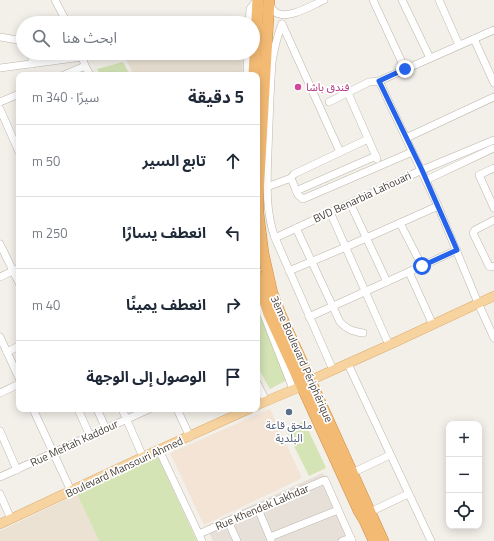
<!DOCTYPE html>
<html lang="ar">
<head>
<meta charset="utf-8">
<style>
	:root { --surface:#fff; --page:#f6f6f7; --text:#1f2937; --muted:#747a83; --line:#e0e1e3 }
	body { margin:0; font-family:"Titillium Web","Noto Sans Arabic",sans-serif; background:var(--page); color:var(--text); direction:rtl }
	.controls { position:absolute; right:12px; bottom:12px; display:grid; overflow:hidden; border-radius:8px; box-shadow:0 2px 10px #0003 }
	.controls button { width:36px; height:36px; display:grid; place-items:center; padding:0; border:0; border-bottom:1px solid var(--line); background:var(--surface); color:var(--text); font:20px sans-serif }
	.stop { position:absolute; width:12px; height:12px; margin:-9px; border:3px solid #2563eb; border-radius:50%; background:#fff }
	.stop.end { background:#2563eb; border-color:#fff; box-shadow:0 1px 4px #0008 }
	.list { margin:0; padding:0; list-style:none }
	h2 { display:flex; justify-content:space-between; align-items:center; height:52px; margin:0; padding:0 16px; font-size:17px }
	h2 small { font-size:13px; font-weight:400; color:var(--muted) }
	.list li { display:grid; grid-template-columns:26px 1fr auto; gap:12px; align-items:center; box-sizing:border-box; height:72px; padding:0 16px; border-top:1px solid var(--line) }
	.list b { display:block; font-size:15px; white-space:nowrap }
	.list em { font-size:13px; font-style:normal; color:var(--muted) }
	.icon { flex:none; width:22px; height:22px; fill:none; stroke:currentColor; stroke-width:2; stroke-linecap:round; stroke-linejoin:round }
	.map { position:relative; flex:none; width:494px; height:541px; overflow:hidden; direction:ltr }
	.search { position:absolute; background:var(--surface); box-shadow:0 2px 10px #0003; left:16px; top:16px; width:244px; height:44px; display:flex; align-items:center; gap:10px; box-sizing:border-box; padding:0 14px; border-radius:22px; color:var(--muted); font-size:15px }
	.panel { position:absolute; background:var(--surface); box-shadow:0 2px 10px #0003; left:16px; top:72px; width:244px; height:340px; border-radius:8px; direction:rtl }
	.map>svg:first-child { display:block }
	.residential { fill:#e7e0d8 }
	.commercial { fill:#f3e4d6 }
	.education { fill:#ebe2d4 }
	.green { fill:#d4e4b5 }
	.lines { fill:none; stroke-linecap:round; stroke-linejoin:round }
	.minor-casing { stroke:#beb6ac; stroke-width:8 }
	.major-casing { stroke:#dbae6f; stroke-width:10 }
	.highway-casing { stroke:#d28d45; stroke-width:12 }
	.minor { stroke:#fff; stroke-width:7 }
	.major { stroke:#f7d39f; stroke-width:9 }
	.highway { stroke:#f3ba74; stroke-width:11 }
	.route { stroke:#2563eb; stroke-width:5 }
	.hotel-dot { fill:#d1479c; stroke:#fff; stroke-width:1.5 }
	.service-dot { fill:#5c6f8a; stroke:#fff; stroke-width:1.5 }
	.labels { text-anchor:middle; stroke-width:3.5; stroke-linejoin:round; paint-order:stroke }
	.hotel-label { font-size:11px; fill:#b23c85; stroke:#fff; text-anchor:start }
	.street-label { font-size:11px; fill:#463f38; stroke:#fff }
	.service-label { font-size:11px; fill:#4e5e75; stroke:#fff }
</style>
</head>
<body>
<div class="map">
<svg width="494" height="541" viewBox="0 0 494 541">
	<rect width="100%" height="100%" fill="#f3efe9"/>
	<!-- residential -->
	<path class="residential" d="M323 473 354 541H213L206 526Z"/>
	<!-- commercial -->
	<path class="commercial" d="M270 409 302 478 204 525 170 453Z"/>
	<!-- education -->
	<g class="education">
		<path d="M133 53H243L242 75H134L125 58Z"/>
		<path d="M77 494 99 541H0V531Z"/>
	</g>
	<!-- green -->
	<g class="green">
		<path d="M123 62 130 75H101L97 69Z"/>
		<path d="M257 300 287 380 270 389 257 366Z"/>
		<path d="M304 421 326 468 309 476 286 430Z"/>
		<path d="M158 457 197 541H99L77 494Z"/>
	</g>
	<g class="lines">
		<defs>
			<g id="minor">
				<path d="M55 0 67 23"/>
				<path d="M373 0 405 69"/>
				<path d="M402 0 430 58"/>
				<path d="M439 0 459 45"/>
				<path d="M270 4C271 7 273 10 275 12 287 21 312 5 324 0"/>
				<path d="M249 23 250 9 257 0"/>
				<path d="M282 24C277 37 274 49 272 62 270 92 269 122 268 152 267 180 265 211 275 238L333 370"/>
				<path d="M282 24 340 152"/>
				<path d="M0 37 23 41"/>
				<path d="M474 39 494 83"/>
				<path d="M32 53V64"/>
				<path d="M81 53 85 66 90 75"/>
				<path d="M0 68 82 57"/>
				<path d="M64 75 85 66"/>
				<path d="M247 75 248 53"/>
				<path d="M379 81 438 206 478 303 494 338"/>
				<path d="M348 93 377 159"/>
				<path d="M0 102 19 94"/>
				<path d="M329 102 369 82 379 81 494 30"/>
				<path d="M0 109 19 152"/>
				<path d="M406 138 494 97"/>
				<path d="M494 168 479 175 494 208"/>
				<path d="M291 178 294 174 368 139"/>
				<path d="M426 180 494 148"/>
				<path d="M267 187 291 178 298 195 303 199 412 152"/>
				<path d="M296 191 376 156"/>
				<path d="M350 203 387 282"/>
				<path d="M330 212 389 345"/>
				<path d="M494 220 475 230 473 233 489 266 491 267 494 266"/>
				<path d="M400 223 422 266"/>
				<path d="M296 228 340 322C348 330 352 331 363 333"/>
				<path d="M275 238 422 170 494 140"/>
				<path d="M0 244 19 283"/>
				<path d="M289 271 346 247 438 206"/>
				<path d="M409 272 433 325"/>
				<path d="M0 277 19 268"/>
				<path d="M257 297 293 389"/>
				<path d="M309 317 457 250"/>
				<path d="M0 337 19 378"/>
				<path d="M7 352 19 346"/>
				<path d="M348 364 431 541"/>
				<path d="M257 383 266 401"/>
				<path d="M0 393 19 384"/>
				<path d="M33 409 71 491"/>
				<path d="M78 409 90 436"/>
				<path d="M97 409 106 429"/>
				<path d="M122 409 143 457"/>
				<path d="M177 409 190 437"/>
				<path d="M0 431 17 470"/>
				<path d="M159 450 202 541"/>
				<path d="M352 473 390 455"/>
				<path d="M0 477 149 409"/>
				<path d="M0 494 11 519"/>
				<path d="M258 509 271 540"/>
				<path d="M370 512 408 494"/>
				<path d="M228 521 237 541"/>
				<path d="M199 534 228 521 325 480 352 541"/>
				<path d="M270 537 338 510"/>
				<path d="M342 541 351 538"/>
			</g>
			<g id="major">
				<path d="M311 380 389 345 494 296"/>
				<path d="M257 405 302 386"/>
				<path d="M0 524 143 457 249 409"/>
			</g>
			<g id="highway">
				<path d="M269 0 258 195V213L263 253 272 293 280 314 383 541"/>
				<path d="M254 75 258 0"/>
				<path d="M257 276 269 314 359 511 365 521 374 541"/>
			</g>
		</defs>
		<!-- minor casing -->
		<use href="#minor" class="minor-casing"/>
		<!-- major casing -->
		<use href="#major" class="major-casing"/>
		<!-- highway casing -->
		<use href="#highway" class="highway-casing"/>
		<!-- minor -->
		<use href="#minor" class="minor"/>
		<!-- major -->
		<use href="#major" class="major"/>
		<!-- highway -->
		<use href="#highway" class="highway"/>
	</g>
	<g class="lines">
		<!-- route -->
		<path class="route" d="M405 69 379 81 422 170 457 250 422 266"/>
	</g>
	<!-- markers -->
	<circle class="hotel-dot" cx="298" cy="87" r="4"/>
	<circle class="service-dot" cx="289" cy="412" r="4"/>
	<g class="labels">
		<!-- hotel labels -->
		<g class="hotel-label">
			<text x="306" y="91">فندق باشا</text>
		</g>
		<!-- street labels -->
		<g class="street-label">
			<text transform="translate(362 197) rotate(-25)" y="4">BVD Benarbia Lahouari</text>
			<text transform="translate(302 359) rotate(66)" y="4">3ème Boulevard Périphérique</text>
			<text transform="translate(74 443) rotate(-25)" y="4">Rue Meftah Kaddour</text>
			<text transform="translate(124 467) rotate(-25)" y="4">Boulevard Mansouri Ahmed</text>
			<text transform="translate(262 507) rotate(-23)" y="4">Rue Khendek Lakhdar</text>
		</g>
		<!-- service labels -->
		<g class="service-label">
			<text x="289" y="429">ملحق قاعة<tspan x="289" dy="13">البلدية</tspan></text>
		</g>
	</g>
</svg>
<div class="controls">
<button>+</button>
<button>−</button>
<button><svg class="icon" aria-label="locate" viewBox="0 0 24 24"><circle cx="12" cy="12" r="6"/><path d="M12 2v4M12 18v4M2 12h4M18 12h4"/></svg></button>
</div>
<div class="stop" style="left:422px;top:266px"></div>
<div class="stop end" style="left:405px;top:69px"></div>
<div class="search"><svg class="icon" aria-label="search" viewBox="0 0 24 24"><circle cx="10" cy="10" r="6"/><path d="M15 15l6 6"/></svg>ابحث هنا</div>
<section class="panel">
<h2>5 دقيقة<small>سيرًا · 340 m</small></h2>
<ul class="list">
<li><svg class="icon" aria-label="ahead" viewBox="0 0 24 24"><path d="M12 20V5M6 11l6-6 6 6"/></svg><div><b>تابع السير</b></div><em>50 m</em></li>
<li><svg class="icon" aria-label="left" viewBox="0 0 24 24"><path d="M17 20v-9H6M10 6l-5 5 5 5"/></svg><div><b>انعطف يسارًا</b></div><em>250 m</em></li>
<li><svg class="icon" aria-label="right" viewBox="0 0 24 24"><path d="M7 20v-9h11M14 6l5 5-5 5"/></svg><div><b>انعطف يمينًا</b></div><em>40 m</em></li>
<li><svg class="icon" aria-label="arrive" viewBox="0 0 24 24"><path d="M6 21V4h12l-3 4 3 4H6"/></svg><div><b>الوصول إلى الوجهة</b></div></li>
</ul>
</section>
</div>
</body>
</html>
